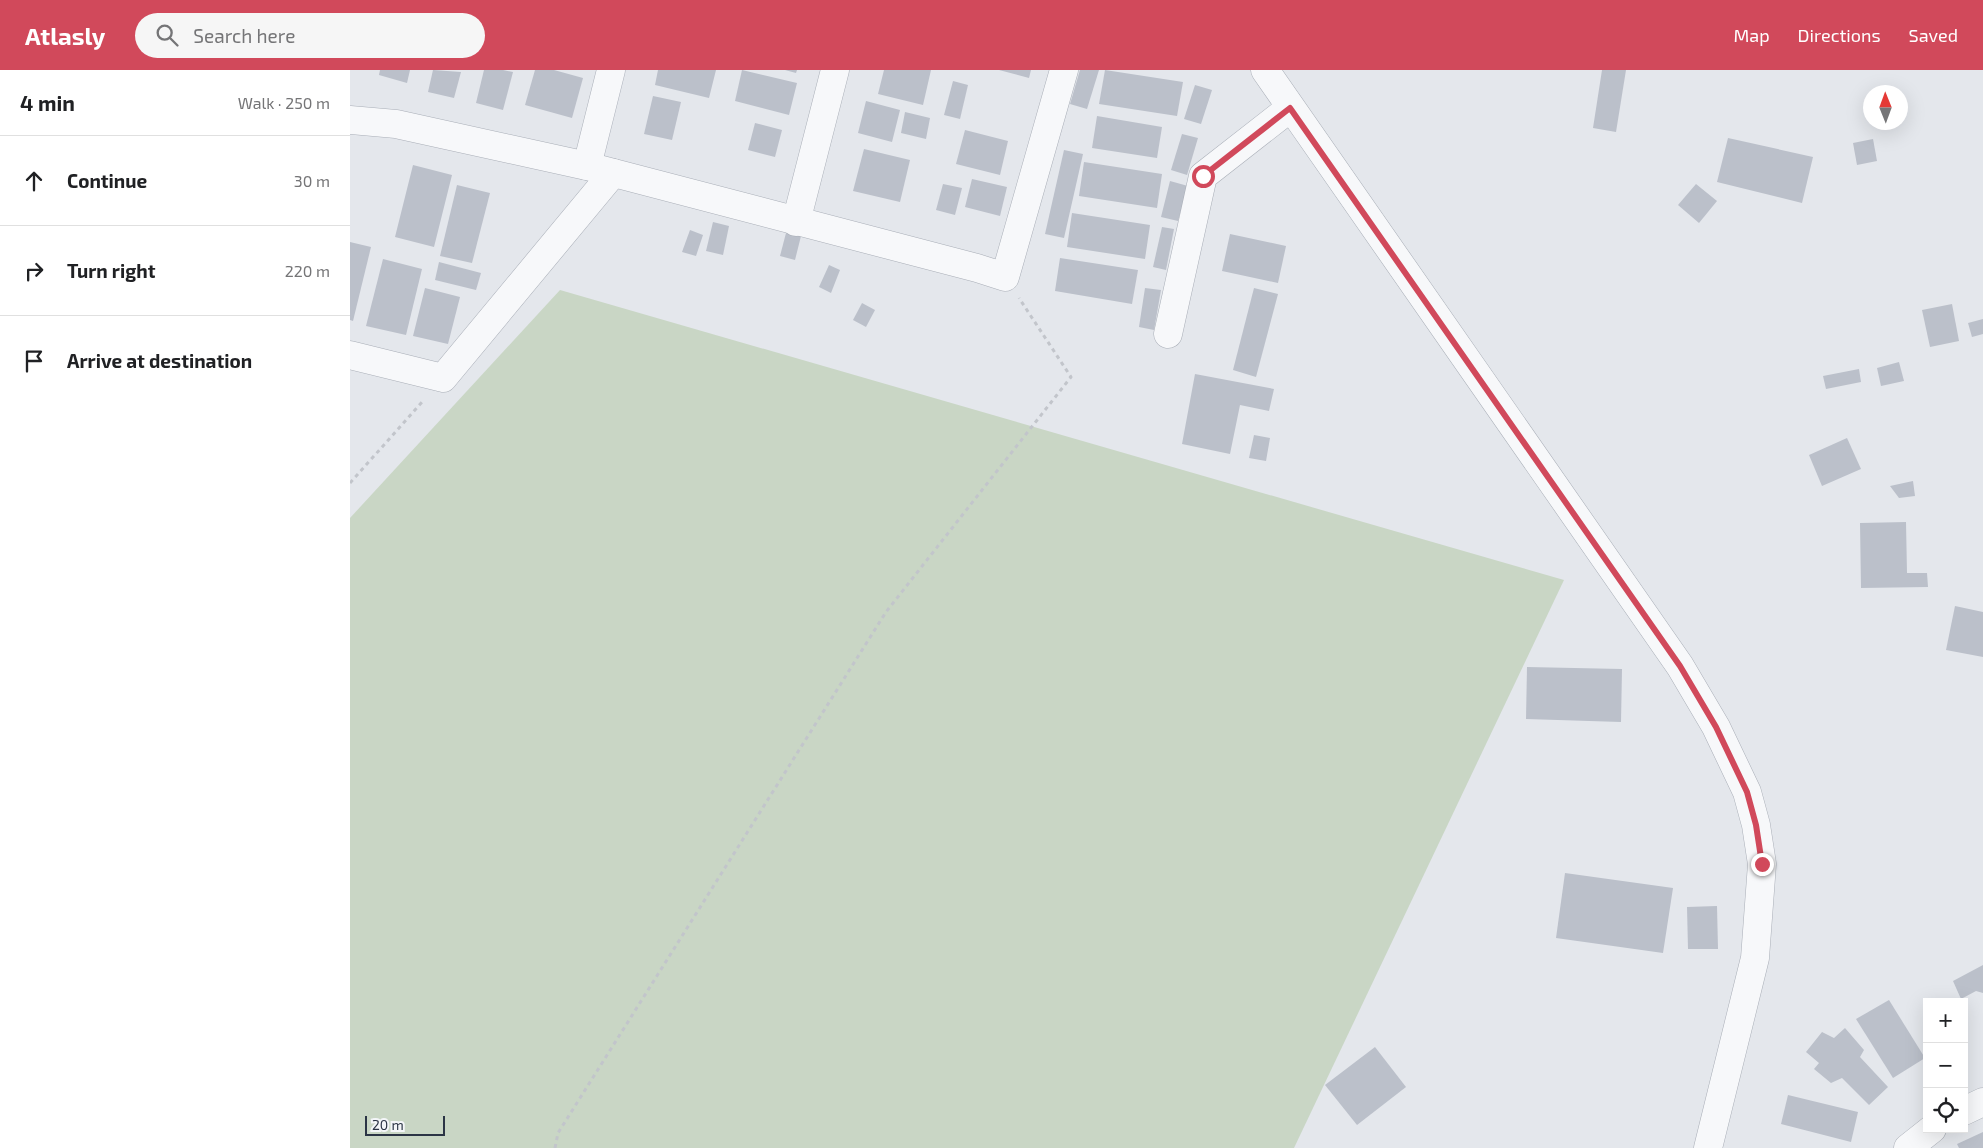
<!DOCTYPE html>
<html lang="en">
<head>
<meta charset="utf-8">
<style>
	:root { --surface:#fff; --page:#f6f6f6; --text:#202124; --muted:#757577; --line:#e0e0e0; --accent:#d1495b }
	body { margin:0; font-family:"Exo 2",sans-serif; background:var(--page); color:var(--text) }
	.controls { position:absolute; right:15px; bottom:15px; display:grid; overflow:hidden; border-radius:0px; box-shadow:0 5px 20px #0002 }
	.controls button { width:45px; height:45px; display:grid; place-items:center; padding:0; border:0; border-bottom:1px solid var(--line); background:var(--surface); color:var(--text); font:25px sans-serif }
	.compass { position:absolute; left:1513px; top:15px; width:45px; height:45px; border-radius:50%; background:var(--surface); box-shadow:0 5px 20px #0002; rotate:359deg }
	.scale { position:absolute; left:15px; bottom:12px; width:80px; box-sizing:border-box; padding-left:5px; border:2px solid #2b3445; border-top:0; font-size:14px; line-height:18px; white-space:nowrap; color:#2b3445; -webkit-text-stroke:4px #f4f6f9; paint-order:stroke }
	.stop { position:absolute; width:15px; height:15px; margin:-11px; border:4px solid #d1495b; border-radius:50%; background:#fff }
	.stop.end { background:#d1495b; border-color:#fff; box-shadow:0 1px 5px #0008 }
	.list { margin:0; padding:0; list-style:none }
	h2 { display:flex; justify-content:space-between; align-items:center; height:65px; margin:0; padding:0 20px; font-size:21px }
	h2 small { font-size:16px; font-weight:400; color:var(--muted) }
	.list li { display:grid; grid-template-columns:32px 1fr auto; gap:15px; align-items:center; box-sizing:border-box; height:90px; padding:0 20px; border-top:1px solid var(--line) }
	.list b { display:block; font-size:19px; white-space:nowrap }
	.list em { font-size:16px; font-style:normal; color:var(--muted) }
	.icon { flex:none; width:28px; height:28px; fill:none; stroke:currentColor; stroke-width:2; stroke-linecap:round; stroke-linejoin:round }
	.map { position:relative; flex:none; width:1633px; height:1078px; overflow:hidden }
	header { display:flex; align-items:center; gap:30px; box-sizing:border-box; height:70px; padding:0 25px; background:var(--accent); color:#fff }
	header strong { font-size:24px }
	nav { display:flex; gap:28px; margin-inline-start:auto; font-size:18px }
	.search { width:350px; height:45px; background:var(--page); display:flex; align-items:center; gap:12px; box-sizing:border-box; padding:0 18px; border-radius:28px; color:var(--muted); font-size:19px }
	main { display:flex }
	aside { flex:1; background:var(--surface) }
	.map>svg:first-child { display:block }
	.green { fill:#c9d6c5 }
	.building { fill:#bbc0ca }
	.lines { fill:none; stroke-linecap:round; stroke-linejoin:round }
	.minor-casing { stroke:#a9aeb7; stroke-width:29 }
	.path { stroke:#c2c5cb; stroke-width:3; stroke-dasharray:4 4; stroke-linecap:butt }
	.minor { stroke:#f7f8fa; stroke-width:28 }
	.route { stroke:#d1495b; stroke-width:6 }
</style>
</head>
<body>
<header>
<strong>Atlasly</strong>
<div class="search"><svg class="icon" aria-label="search" viewBox="0 0 24 24"><circle cx="10" cy="10" r="6"/><path d="M15 15l6 6"/></svg>Search here</div>
<nav><a>Map</a><a>Directions</a><a>Saved</a></nav>
</header>
<main>
<aside>
<h2>4 min<small>Walk · 250 m</small></h2>
<ul class="list">
<li><svg class="icon" aria-label="ahead" viewBox="0 0 24 24"><path d="M12 20V5M6 11l6-6 6 6"/></svg><div><b>Continue</b></div><em>30 m</em></li>
<li><svg class="icon" aria-label="right" viewBox="0 0 24 24"><path d="M7 20v-9h11M14 6l5 5-5 5"/></svg><div><b>Turn right</b></div><em>220 m</em></li>
<li><svg class="icon" aria-label="arrive" viewBox="0 0 24 24"><path d="M6 21V4h12l-3 4 3 4H6"/></svg><div><b>Arrive at destination</b></div></li>
</ul>
</aside>
<div class="map">
<svg width="1633" height="1078" viewBox="0 0 1633 1078">
	<rect width="100%" height="100%" fill="#e4e7ec"/>
	<!-- green -->
	<path class="green" d="M210 220 1214 510 944 1078H0V448Z"/>
	<!-- building -->
	<g class="building">
		<path d="M30 0H60L57 13 29 5Z"/>
		<path d="M83 0 111 2 104 28 78 22Z"/>
		<path d="M134 0H153L163 2 153 40 126 33Z"/>
		<path d="M185 0H204L233 8 222 48 175 35Z"/>
		<path d="M308 0H366L359 28 305 15Z"/>
		<path d="M392 0 447 13 439 45 385 31Z"/>
		<path d="M435 0H447L446 3Z"/>
		<path d="M534 0H581L573 35 528 24Z"/>
		<path d="M649 0H681L679 8Z"/>
		<path d="M730 0H749L737 39 720 34Z"/>
		<path d="M755 0 833 12 827 46 749 34Z"/>
		<path d="M1252 0H1276L1266 62 1243 58Z"/>
		<path d="M603 11 618 15 610 49 594 45Z"/>
		<path d="M845 15 862 20 851 54 834 49Z"/>
		<path d="M303 26 331 32 322 70 294 64Z"/>
		<path d="M516 31 550 40 542 72 508 63Z"/>
		<path d="M555 42 580 48 576 69 551 63Z"/>
		<path d="M747 46 812 57 807 88 742 78Z"/>
		<path d="M405 53 432 60 425 87 398 80Z"/>
		<path d="M615 60 658 71 650 105 606 94Z"/>
		<path d="M832 64 848 68 837 105 821 100Z"/>
		<path d="M1378 68 1463 87 1452 133 1367 112Z"/>
		<path d="M1523 69 1527 91 1507 95 1503 73Z"/>
		<path d="M514 79 560 90 550 132 503 121Z"/>
		<path d="M714 80 733 84 714 168 695 164Z"/>
		<path d="M734 92 812 104 807 138 729 126Z"/>
		<path d="M63 95 102 105 84 177 45 167Z"/>
		<path d="M622 109 657 117 650 146 615 137Z"/>
		<path d="M820 111 838 116 828 151 811 147Z"/>
		<path d="M593 114 612 118 605 145 586 140Z"/>
		<path d="M1346 114 1367 131 1349 153 1328 135Z"/>
		<path d="M107 115 140 123 122 193 90 186Z"/>
		<path d="M722 143 800 155 795 189 717 177Z"/>
		<path d="M363 152 379 156 373 185 356 181Z"/>
		<path d="M812 157 824 159 816 200 803 197Z"/>
		<path d="M340 160 353 165 346 186 332 182Z"/>
		<path d="M436 163 451 166 445 190 430 186Z"/>
		<path d="M880 164 936 176 928 213 872 201Z"/>
		<path d="M0 172 21 177 3 251 0 250Z"/>
		<path d="M710 188 788 200 782 234 705 221Z"/>
		<path d="M33 189 72 199 56 265 16 256Z"/>
		<path d="M89 192 131 203 126 220 85 210Z"/>
		<path d="M479 195 490 200 481 223 469 217Z"/>
		<path d="M75 218 110 227 98 274 63 266Z"/>
		<path d="M795 218 811 220 804 260 789 257Z"/>
		<path d="M904 218 928 224 906 307 883 300Z"/>
		<path d="M512 233 525 240 516 257 503 250Z"/>
		<path d="M1602 234 1609 271 1580 277 1572 240Z"/>
		<path d="M1633 249V264L1622 267 1618 253Z"/>
		<path d="M1549 292 1554 311 1531 316 1527 298Z"/>
		<path d="M1509 299 1511 312 1476 319 1473 306Z"/>
		<path d="M845 304 924 319 919 341 890 335 880 384 832 374Z"/>
		<path d="M904 365 920 368 916 391 899 388Z"/>
		<path d="M1497 368 1511 399 1472 416 1459 385Z"/>
		<path d="M1563 411 1565 426 1549 428 1540 416Z"/>
		<path d="M1556 452 1557 503H1577L1578 517 1511 518 1510 453Z"/>
		<path d="M1605 536 1633 542V587L1596 580Z"/>
		<path d="M1177 597 1272 599 1271 652 1176 649Z"/>
		<path d="M1215 803 1323 818 1313 883 1206 868Z"/>
		<path d="M1367 836 1368 879H1338L1337 837Z"/>
		<path d="M1633 895V923L1626 921 1611 929 1603 911Z"/>
		<path d="M1539 930 1575 988 1543 1008 1506 949Z"/>
		<path d="M1495 958 1514 980 1510 987 1538 1017 1519 1035 1492 1008 1481 1013 1464 999 1469 993 1456 982 1472 962 1484 968Z"/>
		<path d="M1025 977 1056 1017 1007 1055 975 1015Z"/>
		<path d="M1438 1025 1508 1042 1501 1072 1431 1054Z"/>
		<path d="M1633 1062V1078H1609L1607 1074Z"/>
	</g>
	<g class="lines">
		<defs>
			<g id="minor">
				<path d="M915 0 1330 596 1366 657 1397 722 1406 755 1412 794 1405 888 1358 1078"/>
				<path d="M0 50 46 54 237 96 627 198 655 207 714 0"/>
				<path d="M237 96 261 0"/>
				<path d="M446 152 485 0"/>
				<path d="M818 264 853 106 940 38"/>
				<path d="M0 285 93 308 263 103"/>
				<path d="M1614 1041 1633 1032"/>
				<path d="M1558 1078 1582 1059"/>
			</g>
		</defs>
		<!-- minor casing -->
		<use href="#minor" class="minor-casing"/>
		<!-- path -->
		<g class="path">
			<path d="M0 413 73 331"/>
			<path d="M205 1078 208 1063 536 542 721 307 669 228"/>
		</g>
		<!-- minor -->
		<use href="#minor" class="minor"/>
	</g>
	<g class="lines">
		<!-- route -->
		<path class="route" d="M853 106 940 38 1330 596 1366 657 1397 722 1406 755 1412 794"/>
	</g>
</svg>
<div class="controls">
<button>+</button>
<button>−</button>
<button><svg class="icon" aria-label="locate" viewBox="0 0 24 24"><circle cx="12" cy="12" r="6"/><path d="M12 2v4M12 18v4M2 12h4M18 12h4"/></svg></button>
</div>
<svg class="compass" viewBox="-18 -18 36 36"><path d="M0-13l5 13h-10z" fill="#e53935"/><path d="M0 13l5-13h-10z" fill="#757577"/></svg>
<div class="scale">20 m</div>
<div class="stop" style="left:853px;top:106px"></div>
<div class="stop end" style="left:1412px;top:794px"></div>
</div>
</main>
</body>
</html>
